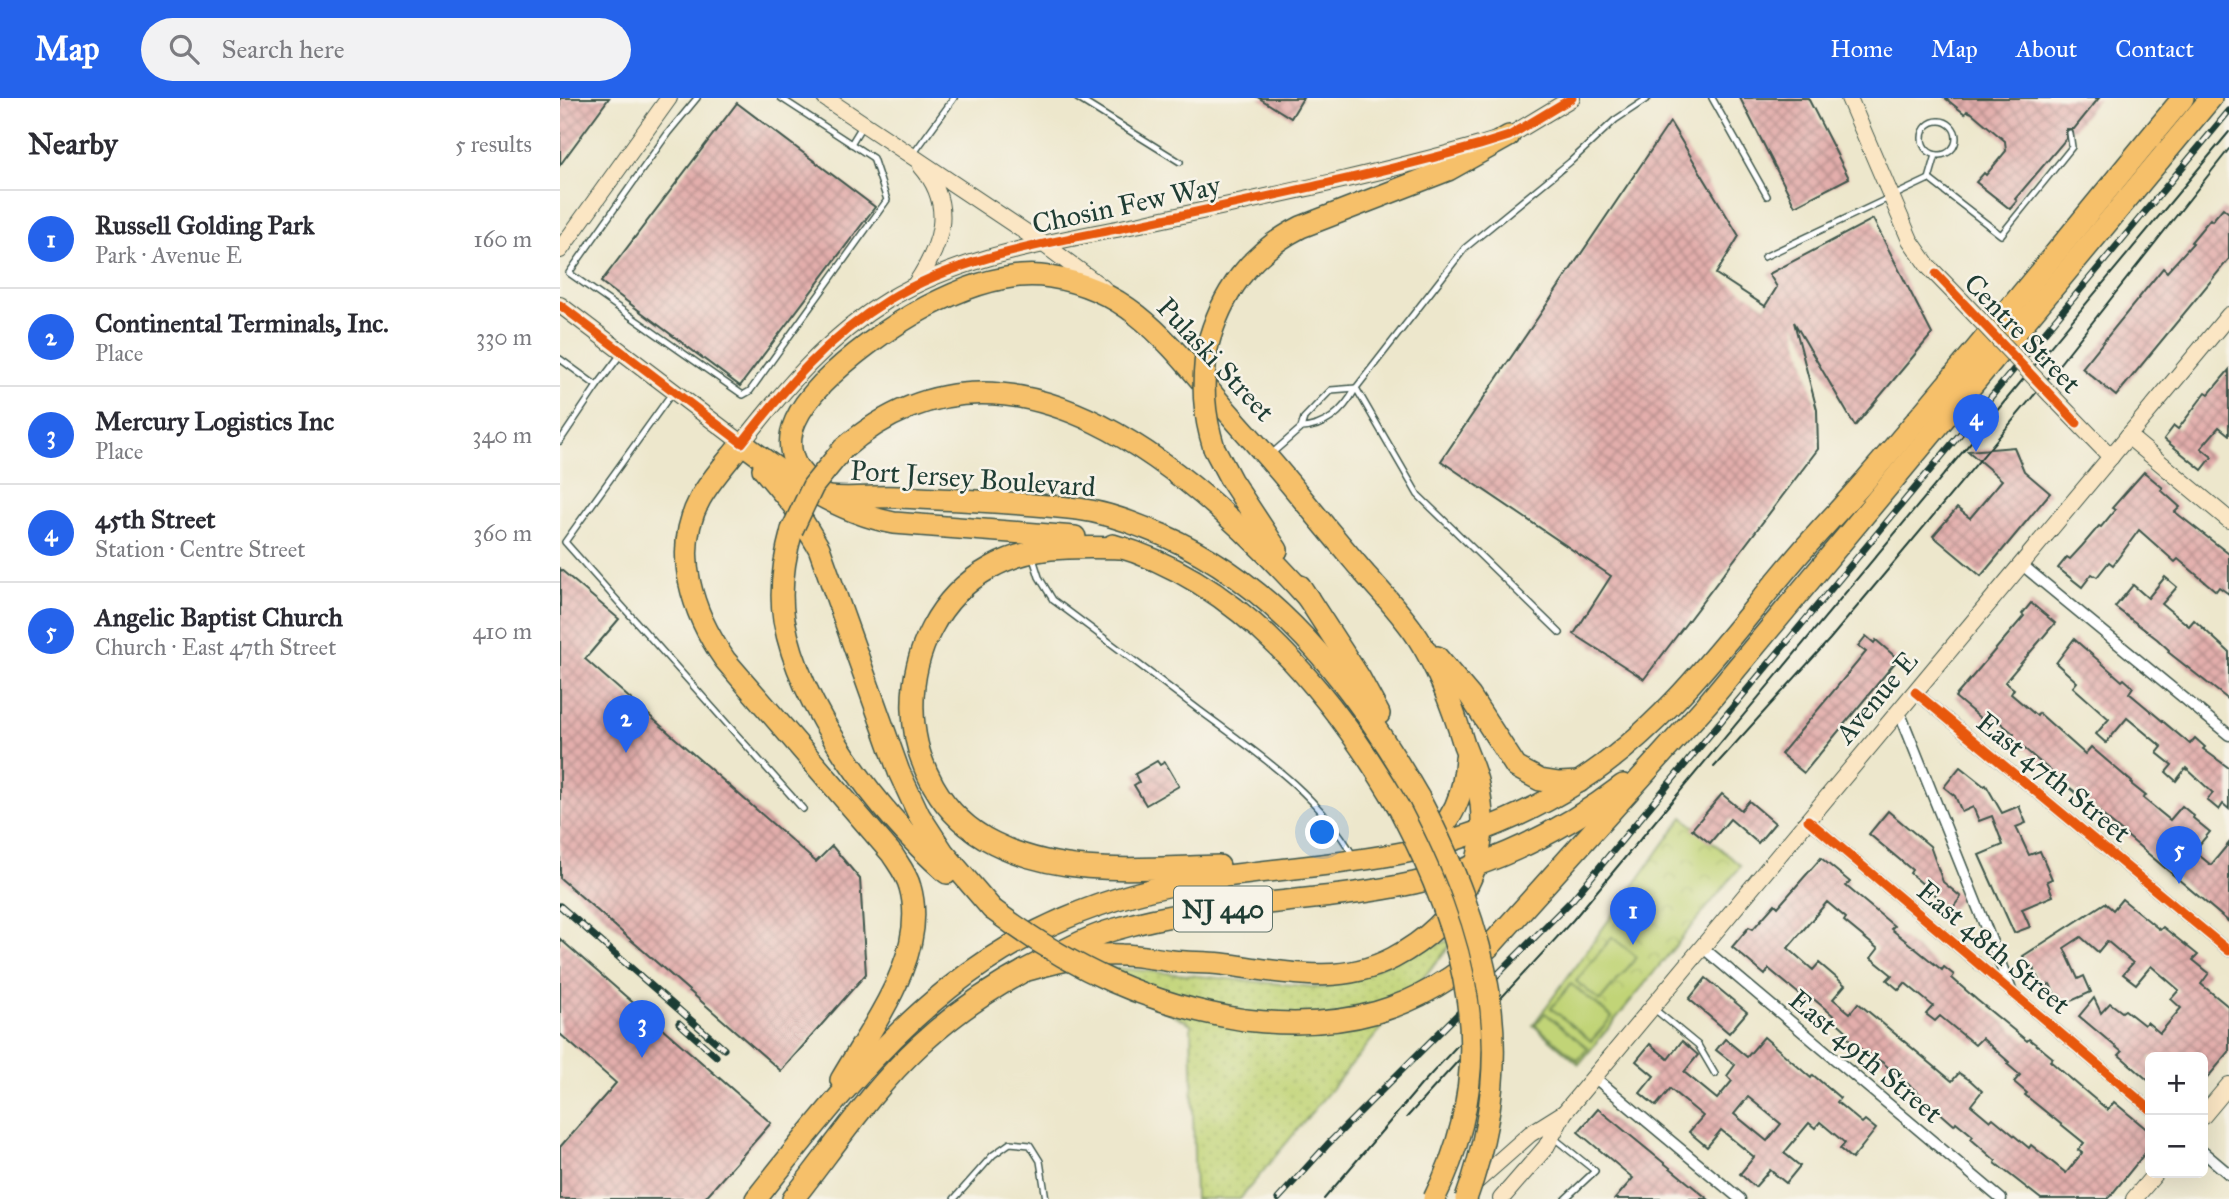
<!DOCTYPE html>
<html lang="en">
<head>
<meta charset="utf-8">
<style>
	:root { --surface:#fff; --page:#f2f2f3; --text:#2b2b33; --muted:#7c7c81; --line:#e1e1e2; --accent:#2563eb }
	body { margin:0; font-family:"IM FELL Great Primer",serif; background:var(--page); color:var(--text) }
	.controls { position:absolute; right:21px; bottom:21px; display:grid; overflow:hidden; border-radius:10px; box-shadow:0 7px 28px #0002 }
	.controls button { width:63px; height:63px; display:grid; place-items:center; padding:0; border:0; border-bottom:2px solid var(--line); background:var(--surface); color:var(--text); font:35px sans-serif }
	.you { position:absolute; left:763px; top:735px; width:24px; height:24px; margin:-18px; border:5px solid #fff; border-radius:50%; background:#1a73e8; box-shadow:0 0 0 10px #1a73e833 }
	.badge { display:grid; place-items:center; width:46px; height:46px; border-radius:50%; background:var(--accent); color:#fff; font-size:23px; font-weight:700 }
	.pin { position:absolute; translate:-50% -58px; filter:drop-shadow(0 2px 4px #0008) }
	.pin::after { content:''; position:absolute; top:37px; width:24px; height:21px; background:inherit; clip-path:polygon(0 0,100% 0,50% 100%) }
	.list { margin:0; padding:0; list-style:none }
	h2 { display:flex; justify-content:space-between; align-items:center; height:91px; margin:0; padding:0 28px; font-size:30px }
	h2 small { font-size:23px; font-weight:400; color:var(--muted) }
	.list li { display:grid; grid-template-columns:46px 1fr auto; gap:21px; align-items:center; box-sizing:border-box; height:98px; padding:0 28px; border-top:2px solid var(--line) }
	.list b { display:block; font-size:26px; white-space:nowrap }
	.list p { margin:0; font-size:23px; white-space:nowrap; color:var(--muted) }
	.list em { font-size:23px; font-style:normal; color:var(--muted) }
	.icon { flex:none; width:38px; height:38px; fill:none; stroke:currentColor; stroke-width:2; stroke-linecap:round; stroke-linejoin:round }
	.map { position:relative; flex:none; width:1669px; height:1101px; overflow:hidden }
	header { display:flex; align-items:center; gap:42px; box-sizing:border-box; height:98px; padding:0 35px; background:var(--accent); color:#fff }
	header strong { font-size:33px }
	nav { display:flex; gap:38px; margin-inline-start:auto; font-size:24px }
	.search { width:490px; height:63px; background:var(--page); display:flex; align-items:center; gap:18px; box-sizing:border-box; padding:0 24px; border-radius:38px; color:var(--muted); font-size:26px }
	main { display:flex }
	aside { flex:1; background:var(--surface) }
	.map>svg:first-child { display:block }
	.grass { fill:url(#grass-dots); stroke:#708856; stroke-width:2 }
	.park { fill:url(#park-crowns); stroke:#708856; stroke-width:2 }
	.pitch { fill:#c1d477; stroke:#708856; stroke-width:2 }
	.building { fill:url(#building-cross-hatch); fill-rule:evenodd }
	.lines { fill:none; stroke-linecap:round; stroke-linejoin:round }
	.lane-casing { stroke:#3e564b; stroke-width:8 }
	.street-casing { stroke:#3e564b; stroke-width:13 }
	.secondary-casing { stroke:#3e564b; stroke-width:18 }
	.highway-casing { stroke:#3e564b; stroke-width:24 }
	.lane { stroke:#fff; stroke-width:5 }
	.street { stroke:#fff; stroke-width:10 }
	.secondary { stroke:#fbe6c4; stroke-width:16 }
	.highway { stroke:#f6c06b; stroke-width:21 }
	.tram { stroke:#1f3d34; stroke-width:2 }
	.rail-casing { stroke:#1f3d34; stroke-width:7 }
	.rail { stroke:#f7f3e8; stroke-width:4.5; stroke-dasharray:13; stroke-linecap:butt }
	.secondary-bridge-casing { stroke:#3e564b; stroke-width:18; stroke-linecap:butt }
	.highway-bridge-casing { stroke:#3e564b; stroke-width:24; stroke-linecap:butt }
	.secondary-bridge { stroke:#fbe6c4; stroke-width:16 }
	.highway-bridge { stroke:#f6c06b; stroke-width:21 }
	.cycleway-casing { stroke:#f7f3e8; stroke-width:13 }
	.cycleway { stroke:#e8590c; stroke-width:9 }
	.labels { text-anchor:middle; stroke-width:5; stroke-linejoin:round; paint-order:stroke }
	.shield { fill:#f7f3e8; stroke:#60746a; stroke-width:2 }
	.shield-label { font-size:26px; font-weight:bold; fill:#1f3d34 }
	.street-label { font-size:28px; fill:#1f3d34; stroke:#f7f3e8 }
</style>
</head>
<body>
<header>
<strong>Map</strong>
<div class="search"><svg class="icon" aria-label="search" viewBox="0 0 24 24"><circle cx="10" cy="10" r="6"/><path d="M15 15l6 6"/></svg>Search here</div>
<nav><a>Home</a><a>Map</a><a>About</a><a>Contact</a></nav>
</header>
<main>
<aside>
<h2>Nearby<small>5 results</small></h2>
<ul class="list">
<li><span class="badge">1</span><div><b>Russell Golding Park</b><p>Park · Avenue E</p></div><em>160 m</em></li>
<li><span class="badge">2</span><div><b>Continental Terminals, Inc.</b><p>Place</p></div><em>330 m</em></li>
<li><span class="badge">3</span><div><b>Mercury Logistics Inc</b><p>Place</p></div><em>340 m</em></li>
<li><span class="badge">4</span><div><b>45th Street</b><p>Station · Centre Street</p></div><em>360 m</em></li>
<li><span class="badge">5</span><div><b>Angelic Baptist Church</b><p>Church · East 47th Street</p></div><em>410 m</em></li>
</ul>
</aside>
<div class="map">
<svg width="1669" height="1101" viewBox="0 0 1669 1101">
	<defs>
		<pattern id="grass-dots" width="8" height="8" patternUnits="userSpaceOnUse" patternTransform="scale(1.75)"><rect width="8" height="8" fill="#c1d477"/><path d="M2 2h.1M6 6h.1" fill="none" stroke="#a5b768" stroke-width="1.8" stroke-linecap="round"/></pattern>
		<pattern id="park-crowns" width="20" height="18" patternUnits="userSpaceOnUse" patternTransform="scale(1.75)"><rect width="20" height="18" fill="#c1d477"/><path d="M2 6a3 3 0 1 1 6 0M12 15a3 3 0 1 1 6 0" fill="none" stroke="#a5b768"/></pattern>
		<pattern id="building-cross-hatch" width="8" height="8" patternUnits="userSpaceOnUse" patternTransform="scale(1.75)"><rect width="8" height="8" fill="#e3aeac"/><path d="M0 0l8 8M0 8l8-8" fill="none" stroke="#b78f8d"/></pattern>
	</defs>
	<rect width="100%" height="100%" fill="#f7f3e8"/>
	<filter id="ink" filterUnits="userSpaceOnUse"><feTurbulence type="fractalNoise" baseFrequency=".0143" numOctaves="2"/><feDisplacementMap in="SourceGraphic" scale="14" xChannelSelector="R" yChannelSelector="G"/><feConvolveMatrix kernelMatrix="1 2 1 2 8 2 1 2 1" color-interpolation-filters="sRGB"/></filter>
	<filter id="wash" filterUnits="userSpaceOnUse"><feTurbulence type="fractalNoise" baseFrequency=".00686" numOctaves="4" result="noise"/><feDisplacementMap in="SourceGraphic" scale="28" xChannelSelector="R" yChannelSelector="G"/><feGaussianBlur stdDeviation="1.57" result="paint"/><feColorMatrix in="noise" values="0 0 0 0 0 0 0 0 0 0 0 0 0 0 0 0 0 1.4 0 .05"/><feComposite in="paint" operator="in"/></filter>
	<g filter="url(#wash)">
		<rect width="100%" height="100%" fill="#ede7cc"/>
		<!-- grass -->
		<path class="grass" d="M897 839 680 1101H635L631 926 534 873 545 869 763 890Z"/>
		<!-- park -->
		<path class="park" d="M1123 719 1181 768 1019 966 973 927Z"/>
		<!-- pitch -->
		<g class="pitch">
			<path d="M1052 839 1077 859 1040 903 1016 883Z"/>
			<path d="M1011 886 1052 919 1031 943 991 910Z"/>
			<path d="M985 915 1028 950 1018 962 975 927Z"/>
		</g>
		<g id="blocks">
			<!-- building -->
			<g class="building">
				<path d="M0 0H49L0 67Z"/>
				<path d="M699 0H743L731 20Z"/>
				<path d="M1180 0H1248L1289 80 1235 108Z"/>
				<path d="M1385 0H1539L1514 31H1506V41L1455 101 1457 103 1450 111 1416 84 1424 75 1426 77 1446 53 1445 43 1412 15 1407 13 1405 16Z"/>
				<path d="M177 5 315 109 180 288 41 184Z"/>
				<path d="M1110 24 1179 138 1156 176 1205 208 1217 189 1209 176 1313 121 1372 236 1295 328 1234 224 1257 312 1258 351 1084 581 1014 536 1051 478 881 363Z"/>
				<path d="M1663 110 1669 115V161L1556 298 1522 270 1603 170 1607 174 1633 145 1631 144 1650 121 1652 123Z"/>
				<path d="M1669 272V337L1659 329 1641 350 1652 359 1642 372 1604 341 1614 328 1618 331 1646 294 1649 296Z"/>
				<path d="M1454 349 1464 373 1490 395 1421 478 1373 438 1397 410 1410 420 1442 382 1408 353Z"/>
				<path d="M1584 374 1603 390 1601 392 1620 409 1615 414 1669 456V496L1659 489 1656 493 1618 461 1615 464 1579 432 1553 467 1549 464 1537 479 1532 476 1522 489 1498 470 1507 459 1510 461 1522 448 1539 428 1541 429 1555 412 1552 410Z"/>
				<path d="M0 471 59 521 25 561 256 764 272 748 300 781 306 876 221 973 0 780Z"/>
				<path d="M1605 479 1617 489 1602 506 1629 528 1634 522 1669 554V602L1608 554 1609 552 1597 541 1555 509 1573 487 1588 500Z"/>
				<path d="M1471 505 1495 525 1445 584 1454 591 1451 596 1477 618 1479 615 1525 656 1531 649 1572 684 1571 686 1586 698 1583 700 1610 722 1622 708 1634 718 1633 720 1650 734 1634 753 1651 767 1669 745V824L1502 683 1451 639 1454 636 1432 618 1426 625 1395 599 1464 518 1462 516Z"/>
				<path d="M1306 538 1314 545 1316 542 1338 561 1244 675 1221 656 1306 554 1298 548Z"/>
				<path d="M1514 541 1562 583 1564 581 1573 589 1569 595 1630 646 1635 640 1645 649 1643 651 1669 670V711L1663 706 1659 712 1647 702 1653 695 1626 670 1616 683 1606 674 1612 667 1597 655 1602 649 1567 620 1546 645 1536 636 1549 621 1513 589 1517 584 1496 565Z"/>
				<path d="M597 663 600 667 605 664 619 688 586 707 574 687 579 684 575 676Z"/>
				<path d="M1400 669 1424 688 1426 687 1442 715 1459 708 1466 725 1456 729 1469 757 1480 753 1492 781 1487 783 1493 798 1462 811 1470 829 1454 835 1419 757 1443 747 1432 718 1419 723 1413 709 1402 714 1395 698 1384 689Z"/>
				<path d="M1162 696 1181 712 1189 703 1215 725 1198 745 1170 721 1150 745 1132 731Z"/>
				<path d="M1328 713 1370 748 1383 784 1401 799 1391 812 1388 809 1386 811 1377 804 1380 801 1350 775 1352 772 1309 736Z"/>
				<path d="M1261 760 1290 784 1286 788 1334 828 1331 831 1382 872 1384 869 1394 877 1392 880 1417 902 1467 943 1469 941 1482 951 1493 960 1490 963 1531 998 1548 1012 1554 1004 1590 1034V1049L1548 1101H1481L1435 1065 1436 1063 1411 1041 1413 1038 1396 1024 1394 1027 1369 1005 1368 1007 1359 999 1361 997 1322 964 1296 948 1286 938 1289 935 1273 921 1275 919 1249 897 1245 901 1209 871 1205 877 1172 849 1189 829 1193 831 1215 806 1218 809ZM1267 804 1286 820 1284 823 1318 851 1311 860 1332 877 1327 882 1339 892 1345 885 1373 908 1366 916 1375 923 1380 918 1415 947 1422 940 1449 964 1447 966 1460 977 1454 984 1467 995 1465 997 1524 1045 1518 1052 1522 1055 1506 1075 1471 1047 1469 1050 1433 1020 1430 1023 1411 1007 1422 993 1411 983 1399 975 1392 983 1298 905 1290 915 1273 901 1285 887 1259 865 1253 872 1228 850Z"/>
				<path d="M1562 801 1600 832 1603 829 1638 857 1633 862 1649 875 1641 886 1669 909V954L1643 985V959H1590V984L1559 957 1562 954 1519 918 1534 900 1541 915 1550 905 1562 914 1565 912 1584 927 1587 924 1600 935 1621 910 1611 901 1619 892 1591 868 1576 886 1563 876 1573 865 1547 843 1538 854 1521 839 1504 850 1518 881 1524 878 1531 894 1500 908 1490 886 1482 889 1473 870 1472 871 1463 858 1545 805 1553 812Z"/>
				<path d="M0 841 211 1025 144 1101H0V1049L56 985 0 936Z"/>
				<path d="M1146 880 1187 914 1169 935 1129 901Z"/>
				<path d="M1204 939 1251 980 1253 977 1280 1000 1277 1004 1302 1025 1305 1022 1316 1031 1292 1061 1280 1051 1285 1045 1260 1024 1255 1030 1249 1025 1224 1055 1240 1068 1226 1085 1210 1072 1195 1089 1180 1076 1194 1059 1161 1032 1147 1049 1129 1034 1143 1018 1110 991 1096 1008 1080 995 1094 978 1076 963 1090 946 1108 961 1122 943 1138 957 1124 974 1157 1001 1172 983 1167 978 1175 967 1156 952 1165 941 1187 959ZM1188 999 1221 1026 1207 1043 1174 1016Z"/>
				<path d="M1038 1011 1148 1101H1055L1073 1080 1018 1034Z"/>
			</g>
		</g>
	</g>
	<g filter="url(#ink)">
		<use href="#blocks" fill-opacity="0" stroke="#3e564b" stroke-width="2"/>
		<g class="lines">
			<defs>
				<g id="lane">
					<path d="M137 0 108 35 9 175 183 297 190 293 327 102 313 60 221 0"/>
					<path d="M517 0 620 64"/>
					<path d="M1152 0 1207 98"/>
					<circle cx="1379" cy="40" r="17"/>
					<path d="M291 46 302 28"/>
					<path d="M354 55 394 0"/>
					<path d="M1369 81 1376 57"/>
					<path d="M1204 159 1369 81 1441 137 1512 49 1510 35"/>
					<path d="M0 261 37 288 0 343"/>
					<path d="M37 288 61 256"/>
					<path d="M796 290 858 397 1000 535"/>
					<path d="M112 295 5 444 243 711"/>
					<path d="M741 330C766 329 784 312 796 290L905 150 1010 64 1055 22 1088 0"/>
					<path d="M710 357 741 330 744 320 771 292 796 290"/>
					<path d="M473 460 479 479 493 502C542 538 590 575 639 612 697 655 757 694 794 759"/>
					<path d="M1093 910 1138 947 1155 976"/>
					<path d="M994 1040 1035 1073 1005 1101"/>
					<path d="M394 1101 433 1057 450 1045 470 1047 480 1063 486 1101"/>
				</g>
				<g id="street">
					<path d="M1461 466 1669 637"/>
					<path d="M1355 594 1669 853"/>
					<path d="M1339 613 1451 892"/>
					<path d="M1248 722 1590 1011"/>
					<path d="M1142 849 1441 1101"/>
					<path d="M1034 979 1180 1101"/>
					<path d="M1643 1054 1669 1076"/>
				</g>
				<g id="secondary">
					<path d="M265 0 485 147 543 190"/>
					<path d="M1289 0 1350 142 1368 168 1401 202"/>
					<path d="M0 152 109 0"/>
					<path d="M355 187C381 148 396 108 361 68"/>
					<path d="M0 207 182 345C225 290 268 239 328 202 406 155 498 144 585 125 697 101 810 78 920 47L949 38 1012 0"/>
					<path d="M1491 297 1551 359"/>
					<path d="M1568 338 1669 422"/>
					<path d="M1643 1018 1669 987"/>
					<path d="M910 1089 970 1036 1002 1016"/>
					<path d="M941 1101 986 1049 1004 1015 1669 217"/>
					<path d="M1574 1101 1596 1075"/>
				</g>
				<g id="highway">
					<path d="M647 250C661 195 690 155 741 129L888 72 949 38"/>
					<path d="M182 345C168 363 151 381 140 401 111 455 133 516 165 562L332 756C339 767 347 777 350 789 369 855 312 928 281 982"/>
					<path d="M182 345C228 380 277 414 334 425L515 439"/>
					<path d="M654 350 671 382 717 452"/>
					<path d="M283 351C448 207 635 374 748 500"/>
					<path d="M203 371 233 407 259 450 339 674 359 717 383 754 432 811"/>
					<path d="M264 398C254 388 243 379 236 367 220 336 242 307 262 286 312 235 415 167 490 179 568 191 606 242 654 298 683 332 713 364 741 399 762 425 784 451 805 476 824 497 843 517 858 540 880 574 893 610 904 647 909 660 915 673 918 687 934 762 901 824 833 860 778 889 720 873 662 866 645 864 628 865 612 863 595 861 579 857 562 857 528 855 496 864 464 873"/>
					<path d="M269 399C292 401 315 398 338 399 398 402 459 404 518 411 542 414 563 421 585 430 711 476 794 587 859 700"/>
					<path d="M232 432C224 461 219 491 224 522 240 612 320 716 387 775"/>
					<path d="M553 447C682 483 774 599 839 710"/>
					<path d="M564 450C517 449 472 446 430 470 326 528 327 692 434 745 504 780 584 770 659 768"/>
					<path d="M740 488 799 579 819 616"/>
					<path d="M877 559 910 598 956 669 980 682 999 685 1019 684"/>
					<path d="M862 745C894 727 904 695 906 660"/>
					<path d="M685 922C782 933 857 915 930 848L1147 606 1651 0"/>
					<path d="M196 1101C327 934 428 813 651 780 716 771 782 767 847 754 908 741 967 717 1020 683 1111 625 1172 534 1241 454 1264 428 1288 403 1310 377 1417 253 1519 125 1623 0"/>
					<path d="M233 1101C274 1049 312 991 361 946 397 913 439 885 483 863 507 851 530 838 556 831 652 803 756 806 854 785 930 768 1002 734 1063 687"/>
				</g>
			</defs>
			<!-- lane casing -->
			<use href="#lane" class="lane-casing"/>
			<!-- street casing -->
			<use href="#street" class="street-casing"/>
			<!-- secondary casing -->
			<use href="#secondary" class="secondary-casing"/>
			<!-- highway casing -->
			<use href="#highway" class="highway-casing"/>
			<!-- lane -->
			<use href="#lane" class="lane"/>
			<!-- street -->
			<use href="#street" class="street"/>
			<!-- secondary -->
			<use href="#secondary" class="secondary"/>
			<!-- highway -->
			<use href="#highway" class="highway"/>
			<!-- tram -->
			<g class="tram">
				<path d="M1154 669 1270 541 1490 278 1669 51"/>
				<path d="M847 1019 899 962"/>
				<path d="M764 1101 861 987 1013 822 1669 34"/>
			</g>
			<defs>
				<g id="rail">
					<path d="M0 808 164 951"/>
					<path d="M119 925 156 958"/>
					<path d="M718 1101 768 1046 1013 801 1669 13"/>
				</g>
			</defs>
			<!-- rail casing -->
			<use href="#rail" class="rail-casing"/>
			<!-- rail -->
			<use href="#rail" class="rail"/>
			<defs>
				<path id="secondary-bridge" d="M1401 202 1491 297"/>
				<g id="highway-bridge">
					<path d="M647 250C642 285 643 315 654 350"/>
					<path d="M232 432 253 388 283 351"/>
					<path d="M859 700C929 835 960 953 906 1101"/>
					<path d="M839 710C906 839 943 964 874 1101"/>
					<path d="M432 811C510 870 588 907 685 922"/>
				</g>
			</defs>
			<!-- secondary-bridge casing -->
			<use href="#secondary-bridge" class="secondary-bridge-casing"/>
			<!-- highway-bridge casing -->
			<use href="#highway-bridge" class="highway-bridge-casing"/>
			<!-- secondary-bridge -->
			<use href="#secondary-bridge" class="secondary-bridge"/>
			<!-- highway-bridge -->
			<use href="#highway-bridge" class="highway-bridge"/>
			<defs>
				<g id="cycleway">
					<path d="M1376 176 1517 325"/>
					<path d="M0 207 182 345C225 290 268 239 328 202 406 155 498 144 585 125 697 101 810 78 920 47L949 38 1012 0"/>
					<path d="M1355 594 1669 853"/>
					<path d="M1248 722 1590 1011"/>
				</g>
			</defs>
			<!-- cycleway casing -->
			<use href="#cycleway" class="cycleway-casing"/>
			<!-- cycleway -->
			<use href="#cycleway" class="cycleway"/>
		</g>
	</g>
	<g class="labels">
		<!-- shield labels -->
		<rect class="shield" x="614" y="788.5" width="98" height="45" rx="5"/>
		<g class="shield-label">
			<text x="663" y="820">NJ 440</text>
		</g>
		<!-- street labels -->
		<g class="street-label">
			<text transform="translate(566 106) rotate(-12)" y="10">Chosin Few Way</text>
			<text transform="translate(1463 235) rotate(46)" y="10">Centre Street</text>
			<text transform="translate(656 261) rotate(47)" y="10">Pulaski Street</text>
			<text transform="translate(413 380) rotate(4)" y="10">Port Jersey Boulevard</text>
			<text transform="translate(1316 599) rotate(-50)" y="10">Avenue E</text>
			<text transform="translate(1494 679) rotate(39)" y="10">East 47th Street</text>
			<text transform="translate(1434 849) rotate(40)" y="10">East 48th Street</text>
			<text transform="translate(1306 958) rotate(40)" y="10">East 49th Street</text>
		</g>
	</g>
</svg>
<div class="controls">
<button>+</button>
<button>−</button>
</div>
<div class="you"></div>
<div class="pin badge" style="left:1073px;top:847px">1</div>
<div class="pin badge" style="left:66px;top:655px">2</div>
<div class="pin badge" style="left:82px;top:960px">3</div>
<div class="pin badge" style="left:1416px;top:354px">4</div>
<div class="pin badge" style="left:1619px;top:786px">5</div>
</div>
</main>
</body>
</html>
